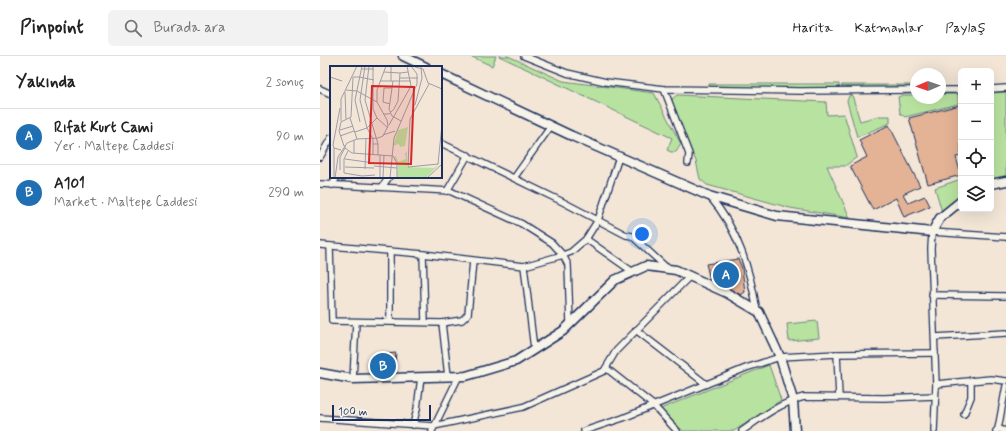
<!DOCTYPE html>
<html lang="tr">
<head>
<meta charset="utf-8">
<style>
	:root { --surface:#fff; --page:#f2f2f2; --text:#222; --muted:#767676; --line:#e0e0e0; --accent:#1f6fb2 }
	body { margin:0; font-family:Mynerve,sans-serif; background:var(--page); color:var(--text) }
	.controls { position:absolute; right:12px; top:12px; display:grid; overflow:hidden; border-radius:6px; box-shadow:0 4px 16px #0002 }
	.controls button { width:36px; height:36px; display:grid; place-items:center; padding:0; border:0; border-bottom:1px solid var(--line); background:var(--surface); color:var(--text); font:20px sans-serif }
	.compass { position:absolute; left:590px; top:12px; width:36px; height:36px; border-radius:50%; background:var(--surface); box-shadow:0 4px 16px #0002; rotate:268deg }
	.scale { position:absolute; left:12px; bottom:10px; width:99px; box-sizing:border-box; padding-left:4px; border:2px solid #1b2f5e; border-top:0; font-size:11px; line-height:14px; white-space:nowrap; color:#1b2f5e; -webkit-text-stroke:3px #f7f3e8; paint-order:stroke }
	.you { position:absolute; left:322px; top:178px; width:14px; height:14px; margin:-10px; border:3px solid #fff; border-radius:50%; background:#1a73e8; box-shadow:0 0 0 6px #1a73e833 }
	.badge { display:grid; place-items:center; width:26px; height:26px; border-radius:50%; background:var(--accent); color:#fff; font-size:13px; font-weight:700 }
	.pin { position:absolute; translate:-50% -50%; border:2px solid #fff; box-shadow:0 1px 4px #0006 }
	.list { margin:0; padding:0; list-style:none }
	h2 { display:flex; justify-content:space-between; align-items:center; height:52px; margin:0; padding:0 16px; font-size:17px }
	h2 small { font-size:13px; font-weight:400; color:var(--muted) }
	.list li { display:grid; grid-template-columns:26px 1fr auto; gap:12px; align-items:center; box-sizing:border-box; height:56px; padding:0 16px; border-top:1px solid var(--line) }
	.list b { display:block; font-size:15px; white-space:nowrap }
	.list p { margin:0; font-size:13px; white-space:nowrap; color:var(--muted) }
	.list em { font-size:13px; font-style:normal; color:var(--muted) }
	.icon { flex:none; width:22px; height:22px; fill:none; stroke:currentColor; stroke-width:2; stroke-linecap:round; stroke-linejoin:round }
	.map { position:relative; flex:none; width:686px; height:375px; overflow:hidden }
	header { display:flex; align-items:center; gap:24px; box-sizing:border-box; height:56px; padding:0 20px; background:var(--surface); border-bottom:1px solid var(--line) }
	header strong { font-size:19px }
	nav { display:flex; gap:22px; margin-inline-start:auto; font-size:14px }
	.search { width:280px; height:36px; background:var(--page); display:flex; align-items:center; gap:10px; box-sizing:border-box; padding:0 14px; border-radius:6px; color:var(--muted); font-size:15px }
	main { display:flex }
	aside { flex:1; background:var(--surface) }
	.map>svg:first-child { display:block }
	.green { fill:#b8e29f; stroke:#6a887e }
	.building { fill:#e4b395; stroke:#1b2f5e }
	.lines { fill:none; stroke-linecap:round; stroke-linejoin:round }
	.street-casing { stroke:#1b2f5e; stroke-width:8 }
	.secondary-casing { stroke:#1b2f5e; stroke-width:11 }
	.street { stroke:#f7f3e8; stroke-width:5.5 }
	.secondary { stroke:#f7f3e8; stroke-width:8 }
	.inset-road { fill:none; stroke:#9d9da7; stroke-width:1 }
	.view { fill:#d62828; fill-opacity:0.15; stroke:#d62828; stroke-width:2 }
	.inset-edge { fill:none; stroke:#1b2f5e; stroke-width:2 }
</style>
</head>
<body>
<header>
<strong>Pinpoint</strong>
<div class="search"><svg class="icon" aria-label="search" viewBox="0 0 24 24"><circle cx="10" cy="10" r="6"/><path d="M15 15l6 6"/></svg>Burada ara</div>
<nav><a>Harita</a><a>Katmanlar</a><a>Paylaş</a></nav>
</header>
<main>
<aside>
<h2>Yakında<small>2 sonuç</small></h2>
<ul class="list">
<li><span class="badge">A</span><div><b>Rıfat Kurt Cami</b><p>Yer · Maltepe Caddesi</p></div><em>90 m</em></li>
<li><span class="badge">B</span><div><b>A101</b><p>Market · Maltepe Caddesi</p></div><em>290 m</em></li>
</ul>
</aside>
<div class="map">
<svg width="686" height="375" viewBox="0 0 686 375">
	<rect width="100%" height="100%" fill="#f3e6d7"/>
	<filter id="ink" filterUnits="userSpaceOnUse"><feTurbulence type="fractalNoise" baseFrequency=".025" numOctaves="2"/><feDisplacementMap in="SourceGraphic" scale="8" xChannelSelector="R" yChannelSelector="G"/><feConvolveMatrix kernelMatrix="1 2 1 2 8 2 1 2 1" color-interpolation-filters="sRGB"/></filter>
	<g filter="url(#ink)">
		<!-- green -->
		<g class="green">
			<path d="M150 0H176L172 10Z"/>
			<path d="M179 0H188L243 25 334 37 361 88 356 96H351L347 94 352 82Z"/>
			<path d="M389 28H519V32H390Z"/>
			<rect x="522" y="29" width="74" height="4"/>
			<path d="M686 36V121L671 124V37Z"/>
			<path d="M620 38H638V48L585 61 580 57 578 41 583 39H596V42H620Z"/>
			<path d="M357 39 506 46 507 59 524 58 537 101 525 110H507L530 162 470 152 387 129 380 123 376 105 354 55 352 43Z"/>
			<path d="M532 39 540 65 559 60H570V67L537 81 527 45 529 40Z"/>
			<path d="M641 123V140L622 156 615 132Z"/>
			<path d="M497 265 499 282 469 285 467 268Z"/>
			<path d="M449 309 461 344 414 375H363L340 353Z"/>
		</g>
		<!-- building -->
		<g class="building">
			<path d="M640 49 641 100 636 101 641 119 608 128 589 62Z"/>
			<path d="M569 69 600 130 583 138 588 147 605 140 610 150 584 161 576 142 553 154 530 110 547 101 539 84Z"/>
			<path d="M418 203 422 212 425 236 421 239 390 223 386 208Z"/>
			<path d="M76 297 74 315H53L55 299Z"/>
		</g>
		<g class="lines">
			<defs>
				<g id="street">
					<path d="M204 0 247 17 286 26 344 33 480 35 596 34"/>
					<path d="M0 33 11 38"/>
					<path d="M344 33 369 98 368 107"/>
					<path d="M671 33 686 32"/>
					<path d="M620 34H641"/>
					<path d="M121 87 241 145 306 179 312 180 348 213"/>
					<path d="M0 101 11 82"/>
					<path d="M194 122 231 70"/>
					<path d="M0 128 130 135 202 168 232 187 243 199 248 209 250 268"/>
					<path d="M12 129 17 121"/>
					<path d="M62 131 69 121"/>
					<path d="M127 135 148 99"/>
					<path d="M390 141C418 173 430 214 437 255"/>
					<path d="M266 183 313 216"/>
					<path d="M0 189 103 198 204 210 243 199 251 196 266 183 278 164 299 101"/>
					<path d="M10 190 12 265 122 267 142 264 148 258 153 205"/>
					<path d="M103 198 105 266"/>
					<path d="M204 210 214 293"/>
					<path d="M612 239 686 240"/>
					<path d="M70 265V195"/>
					<path d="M122 267 128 320"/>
					<path d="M316 274 386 328"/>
					<path d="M615 281 686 277"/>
					<path d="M286 312 333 349 357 375"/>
					<path d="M33 323 36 266"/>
					<path d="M616 328 671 323 686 325"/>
					<path d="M519 341 517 298 615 297"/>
					<path d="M644 358 651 341V324"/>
					<path d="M0 362 114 370 203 351 284 315 296 295 370 220"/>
					<path d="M93 369 97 353 101 321"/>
					<path d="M678 373 686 375"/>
					<path d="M112 375 139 320"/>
					<path d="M264 375 303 362 426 312 460 301 517 298"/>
					<path d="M422 375C442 361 460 347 484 341L564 342 615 340"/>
					<path d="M614 375 616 328 611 193 612 176 686 181"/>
					<path d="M676 375 678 373 686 330"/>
				</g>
				<g id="secondary">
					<path d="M83 0 106 11"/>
					<path d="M121 18 252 80 389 140 457 160 612 176 620 162 641 145"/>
					<path d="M671 128 686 125"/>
					<path d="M0 317 33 323 146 320 196 305 243 275 295 224 326 210 356 214 407 237 439 256 460 301 473 344 475 375"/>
				</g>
			</defs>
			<!-- street casing -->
			<use href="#street" class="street-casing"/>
			<!-- secondary casing -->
			<use href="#secondary" class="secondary-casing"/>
			<!-- street -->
			<use href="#street" class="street"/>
			<!-- secondary -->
			<use href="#secondary" class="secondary"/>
		</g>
	</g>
	<!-- overview -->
	<g transform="translate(10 10)">
		<rect width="112" height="112" fill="#f3e6d7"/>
		<path d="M78 61 75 80 70 81 69 78 63 80 68 64ZM77 86V101L104 102 112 95 96 112H67L68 99 64 91 66 90 68 96 76 93 75 87Z" fill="#b8e29f"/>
		<path class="inset-road" d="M35 0 30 34 37 62 43 73V89M39 0 35 34 48 78M43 0V43L47 52 58 62M85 1 93 3 98 17 112 23M31 3H44M54 6 70 7M0 11 12 15M29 11 44 14M70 12H88M50 15H81M61 15V0M63 15 59 43 62 50 71 55M99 18 80 53 78 101 108 98 112 58M16 24 27 25 47 36M15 26 16 53M60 38 53 36 54 22H62M85 39 92 12 91 1M10 42 3 79 4 82 11 84M53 48H59L64 43 68 35 70 7 78 6M20 52 27 73M11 55V33L27 0M30 56 25 34 32 0M59 59 81 20 77 0M10 64 23 60M25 66 37 62 47 52M53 69 65 65M10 70 24 65M24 74V87M43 78H48V89M15 79V82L22 87 63 90 67 97V112M14 80 9 65 11 56 21 51 23 11H29M18 85 14 93V107L32 110 45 109M15 93 44 97M44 100 67 102M15 101 44 102M35 103 36 73M10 104V91L15 82M4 111V82M5 112 8 91 17 77 27 73 48 72 53 70 58 60 57 54 47 36V24L56 0M50 112V89M53 112 54 89M60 112 64 72 87 18V8L81 0M97 112 111 99"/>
		<path class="view" d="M42 20 84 21 81 98 39 97Z"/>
		<rect width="112" height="112" class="inset-edge"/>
	</g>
</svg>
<div class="controls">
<button>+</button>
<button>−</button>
<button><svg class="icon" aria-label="locate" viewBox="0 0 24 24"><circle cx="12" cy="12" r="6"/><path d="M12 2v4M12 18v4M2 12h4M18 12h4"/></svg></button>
<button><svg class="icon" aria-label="layers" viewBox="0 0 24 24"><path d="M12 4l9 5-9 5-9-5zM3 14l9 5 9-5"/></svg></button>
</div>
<svg class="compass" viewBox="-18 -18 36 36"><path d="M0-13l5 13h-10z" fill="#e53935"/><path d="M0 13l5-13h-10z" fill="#767676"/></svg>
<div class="scale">100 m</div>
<div class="you"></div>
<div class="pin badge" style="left:406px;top:219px">A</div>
<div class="pin badge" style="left:63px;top:310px">B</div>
</div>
</main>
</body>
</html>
